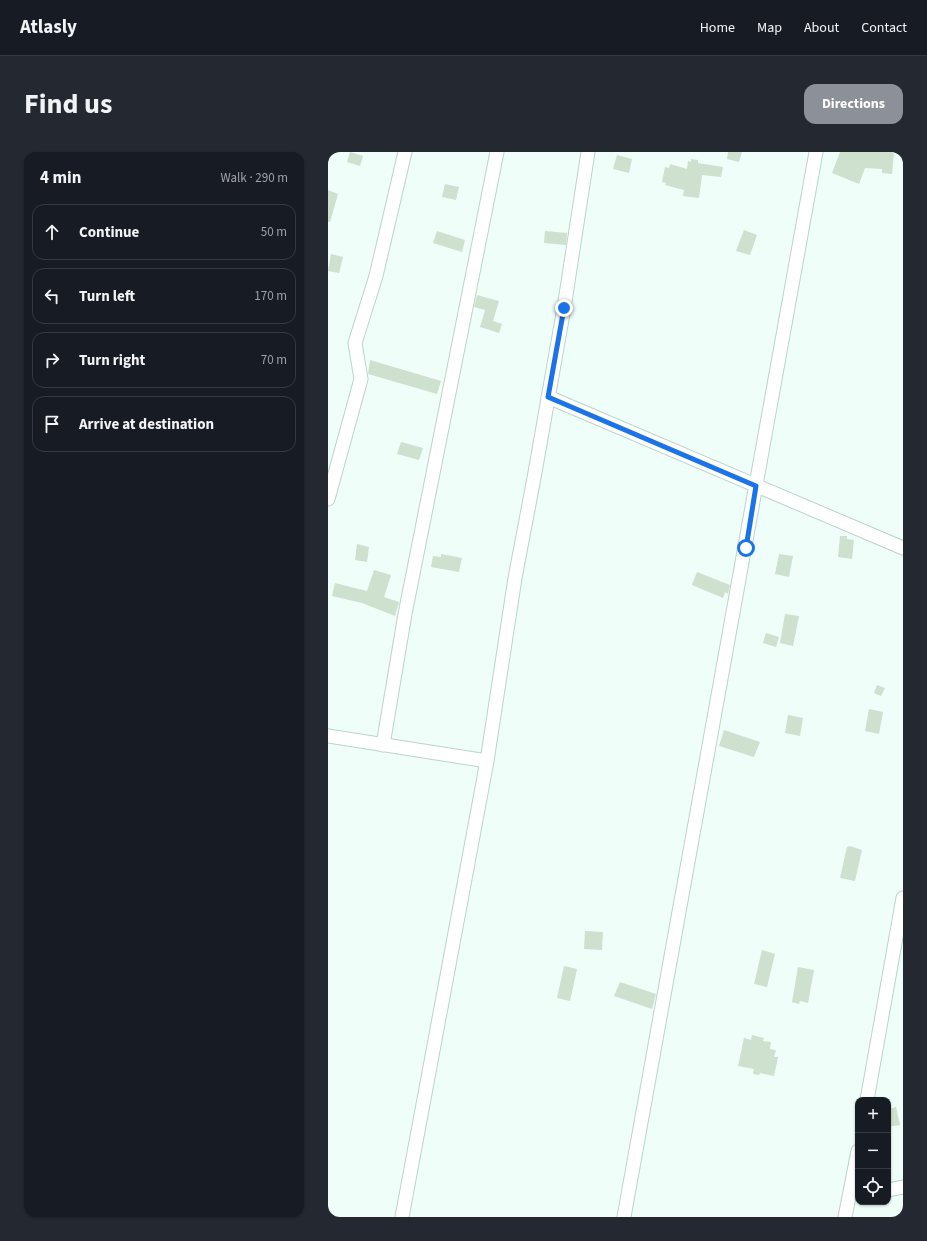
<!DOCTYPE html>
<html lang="en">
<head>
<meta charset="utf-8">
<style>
	:root { --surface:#171b24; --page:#242831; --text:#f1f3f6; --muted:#9ea1a6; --line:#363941; --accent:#8c9099 }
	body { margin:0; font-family:"Source Sans 3",sans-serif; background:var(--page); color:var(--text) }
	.controls { position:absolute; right:12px; bottom:12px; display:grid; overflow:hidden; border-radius:8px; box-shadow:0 1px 3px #0004 }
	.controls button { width:36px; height:36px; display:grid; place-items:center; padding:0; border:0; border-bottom:1px solid var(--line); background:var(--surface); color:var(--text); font:20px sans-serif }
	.stop { position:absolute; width:12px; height:12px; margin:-9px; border:3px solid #1a73e8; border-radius:50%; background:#fff }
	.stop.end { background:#1a73e8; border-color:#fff; box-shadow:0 1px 4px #0008 }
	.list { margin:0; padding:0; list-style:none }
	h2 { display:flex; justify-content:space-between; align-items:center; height:52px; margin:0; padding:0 16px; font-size:17px }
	h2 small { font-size:13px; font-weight:400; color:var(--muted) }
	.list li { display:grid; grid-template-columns:26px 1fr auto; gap:12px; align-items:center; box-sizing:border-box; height:56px; margin:0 8px 8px; padding:0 8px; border:1px solid var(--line); border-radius:12px }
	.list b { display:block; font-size:15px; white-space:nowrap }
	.list em { font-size:13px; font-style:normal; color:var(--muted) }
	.icon { flex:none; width:22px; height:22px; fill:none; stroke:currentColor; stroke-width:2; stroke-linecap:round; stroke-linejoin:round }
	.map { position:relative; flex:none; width:575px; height:1065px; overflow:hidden; border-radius:12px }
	header { display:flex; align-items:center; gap:24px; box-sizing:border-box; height:56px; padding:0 20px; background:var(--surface); border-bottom:1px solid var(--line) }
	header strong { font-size:19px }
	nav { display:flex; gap:22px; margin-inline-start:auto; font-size:14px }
	.intro { display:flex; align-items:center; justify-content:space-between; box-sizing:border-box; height:96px; padding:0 24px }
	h1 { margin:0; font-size:28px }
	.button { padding:10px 18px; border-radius:12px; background:var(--accent); color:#fff; font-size:14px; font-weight:700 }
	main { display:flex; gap:24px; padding:0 24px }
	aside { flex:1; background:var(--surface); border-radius:12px; box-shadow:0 1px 3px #0004 }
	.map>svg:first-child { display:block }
	.building { fill:#cee0ce }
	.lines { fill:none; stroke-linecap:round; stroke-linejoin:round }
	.minor-casing { stroke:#bbd4c9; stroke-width:15 }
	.minor { stroke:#fff; stroke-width:13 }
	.route { stroke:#1a73e8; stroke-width:5 }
</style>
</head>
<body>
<header>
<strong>Atlasly</strong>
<nav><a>Home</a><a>Map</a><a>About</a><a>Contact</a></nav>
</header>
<div class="intro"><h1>Find us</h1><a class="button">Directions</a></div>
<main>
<aside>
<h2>4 min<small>Walk · 290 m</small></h2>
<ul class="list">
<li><svg class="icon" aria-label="ahead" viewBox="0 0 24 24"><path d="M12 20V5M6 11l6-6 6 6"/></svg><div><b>Continue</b></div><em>50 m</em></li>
<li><svg class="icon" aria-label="left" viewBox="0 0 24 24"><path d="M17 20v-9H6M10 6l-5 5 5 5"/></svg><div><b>Turn left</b></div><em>170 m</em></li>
<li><svg class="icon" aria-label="right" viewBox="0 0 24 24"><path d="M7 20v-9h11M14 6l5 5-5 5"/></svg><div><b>Turn right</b></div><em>70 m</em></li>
<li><svg class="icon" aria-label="arrive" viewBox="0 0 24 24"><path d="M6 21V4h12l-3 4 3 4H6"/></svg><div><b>Arrive at destination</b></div></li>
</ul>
</aside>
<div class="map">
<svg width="575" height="1065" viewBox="0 0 575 1065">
	<rect width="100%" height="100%" fill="#effef8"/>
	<!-- building -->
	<g class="building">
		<path d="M22 0 35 4 32 14 19 10Z"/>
		<path d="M400 0H414L411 10 399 7Z"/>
		<path d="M512 0H566L564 22 554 21V17L537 16 531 32 504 21Z"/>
		<path d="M289 3 304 7 301 21 285 17Z"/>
		<path d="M363 7 370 8V11L395 15 393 25 374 23 371 46 355 44 356 38 337 33 338 31 334 30 337 15 341 16 342 12 359 17 360 9 363 10Z"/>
		<path d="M117 32 131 35 128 48 114 45Z"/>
		<path d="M0 38 10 42 2 70H0Z"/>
		<path d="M416 78 429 83 422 103 408 99Z"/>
		<path d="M109 79 137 88 134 100 105 91Z"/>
		<path d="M217 79 239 81 238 93 216 91Z"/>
		<path d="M3 102 15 105 11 121 0 119Z"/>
		<path d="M149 143 171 149 165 169 174 172 171 181 152 175 157 158 146 155Z"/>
		<path d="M42 208 113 229 109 242 40 222Z"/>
		<path d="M73 290 95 296 91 308 69 302Z"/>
		<path d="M512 384H519V387L526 388 524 407 510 405Z"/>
		<path d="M29 392 41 395 39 410 27 408Z"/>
		<path d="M113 402 134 406 131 420 103 415 105 404 113 405Z"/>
		<path d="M451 402 465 404 461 425 447 422Z"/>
		<path d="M46 418 63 423 56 445 71 450 67 464 34 451 4 444 7 431 39 439Z"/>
		<path d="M369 420 402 433 400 442 397 440 395 446 364 433Z"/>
		<path d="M457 462 471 464 465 494 452 491Z"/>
		<path d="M438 481 451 485 448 495 435 491Z"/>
		<path d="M549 533 557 536 553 544 546 541Z"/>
		<path d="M541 557 555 560 551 582 537 579Z"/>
		<path d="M460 563 475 566 472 584 457 581Z"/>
		<path d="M396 578 432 590 426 605 391 594Z"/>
		<path d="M522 694 534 698 527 729 512 726 519 695Z"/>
		<path d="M257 779 275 780 274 798 256 797Z"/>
		<path d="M434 798 447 802 439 835 426 832Z"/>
		<path d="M236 814 249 817 242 849 229 846Z"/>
		<path d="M470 815 486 818 480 851 472 849 471 852 464 850Z"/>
		<path d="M292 830 328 842 324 857 286 844Z"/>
		<path d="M424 883 436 886 435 889 443 890 442 897 448 898 446 905H450L446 924 432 921 431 923 425 922 426 917 410 914 416 886 423 888Z"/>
		<path d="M568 955 572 973 560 975V957Z"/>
	</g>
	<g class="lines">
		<defs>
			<g id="minor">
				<path d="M220 245 575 396"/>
				<path d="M0 347 33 227 27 191 48 124 77 0"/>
				<path d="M0 584 159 609"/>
				<path d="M55 593 77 462 169 0"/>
				<path d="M539 948 575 746"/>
				<path d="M560 1038 575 1035"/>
				<path d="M74 1065 159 609 187 426 206 326 236 156 260 0"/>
				<path d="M296 1065 488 0"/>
				<path d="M517 1065 530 999"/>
			</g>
		</defs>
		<!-- minor casing -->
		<use href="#minor" class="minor-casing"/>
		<!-- minor -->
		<use href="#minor" class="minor"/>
	</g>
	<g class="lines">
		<!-- route -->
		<path class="route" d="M236 156 220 245 428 334 418 396"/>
	</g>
</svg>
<div class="controls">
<button>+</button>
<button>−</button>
<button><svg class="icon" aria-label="locate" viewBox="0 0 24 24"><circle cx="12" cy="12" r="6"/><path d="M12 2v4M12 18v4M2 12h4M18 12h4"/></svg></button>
</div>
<div class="stop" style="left:418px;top:396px"></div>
<div class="stop end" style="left:236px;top:156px"></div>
</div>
</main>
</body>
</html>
